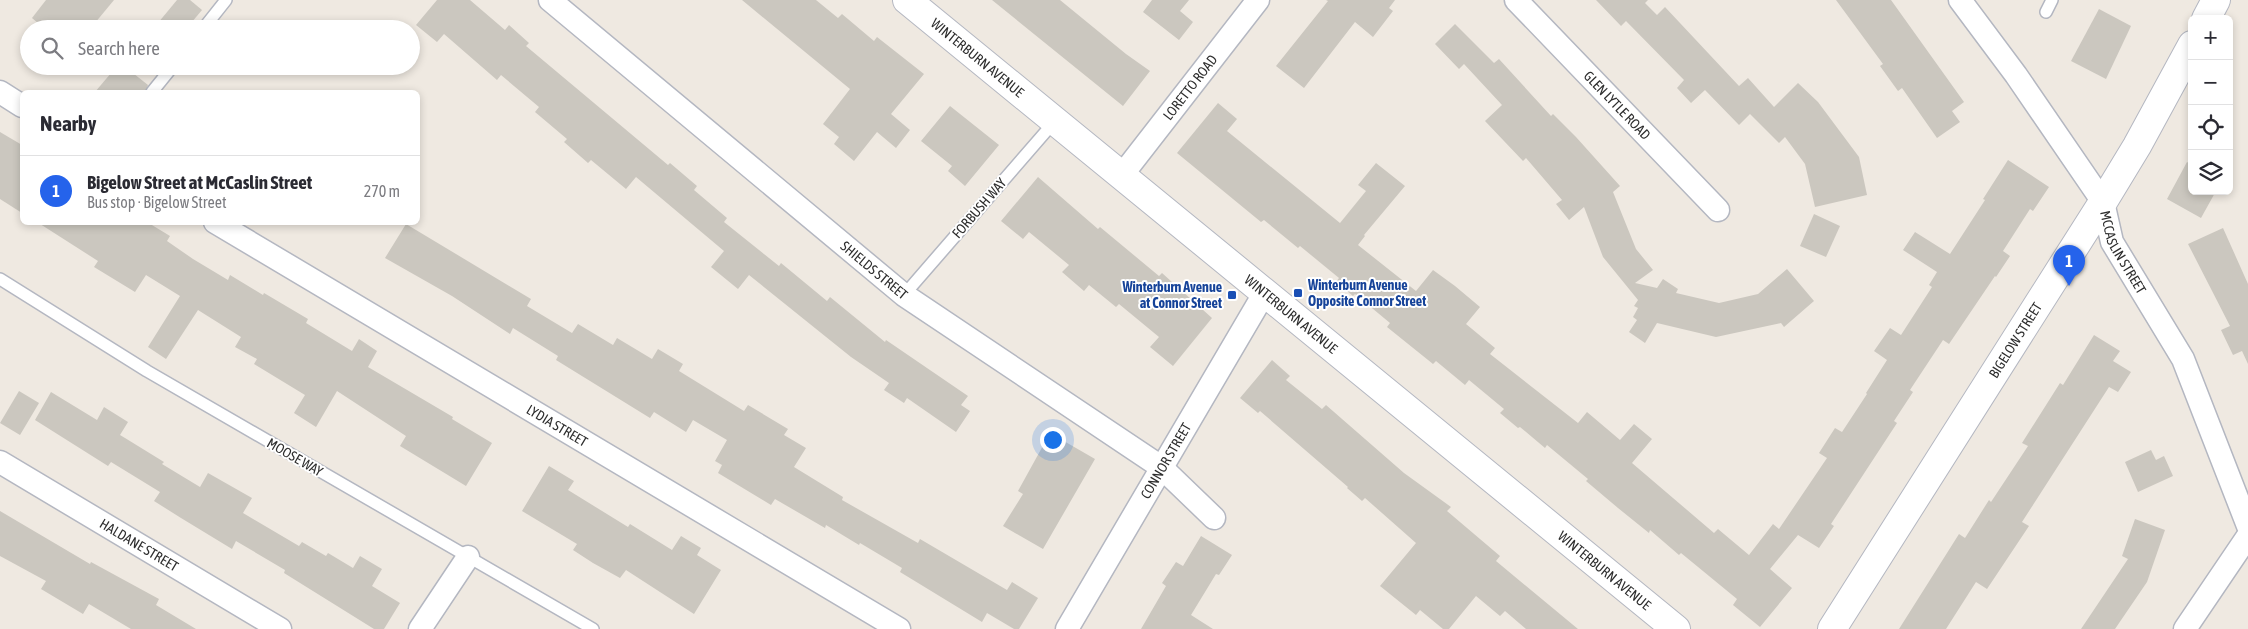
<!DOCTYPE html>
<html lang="en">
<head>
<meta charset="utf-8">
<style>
	:root { --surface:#fff; --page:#f7f7f7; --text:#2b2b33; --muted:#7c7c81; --line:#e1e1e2; --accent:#2563eb }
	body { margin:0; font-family:"Asap Condensed",sans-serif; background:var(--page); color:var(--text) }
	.controls { position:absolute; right:15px; top:15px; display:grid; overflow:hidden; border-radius:8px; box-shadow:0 2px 8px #0003 }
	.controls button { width:45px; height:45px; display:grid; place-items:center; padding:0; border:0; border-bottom:1px solid var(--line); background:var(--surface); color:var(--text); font:25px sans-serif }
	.you { position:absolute; left:1052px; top:439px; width:18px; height:18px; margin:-12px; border:4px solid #fff; border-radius:50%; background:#1a73e8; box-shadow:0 0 0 8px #1a73e833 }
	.badge { display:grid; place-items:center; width:32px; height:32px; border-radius:50%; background:var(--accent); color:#fff; font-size:16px; font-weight:700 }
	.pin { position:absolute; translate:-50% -41px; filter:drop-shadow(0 1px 2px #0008) }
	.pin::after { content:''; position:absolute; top:26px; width:18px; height:15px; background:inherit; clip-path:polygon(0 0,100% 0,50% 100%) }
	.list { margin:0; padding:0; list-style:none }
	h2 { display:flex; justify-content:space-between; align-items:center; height:65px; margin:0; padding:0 20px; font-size:21px }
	h2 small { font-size:16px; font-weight:400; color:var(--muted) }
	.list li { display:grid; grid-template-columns:32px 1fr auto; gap:15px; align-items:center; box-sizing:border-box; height:70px; padding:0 20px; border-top:1px solid var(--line) }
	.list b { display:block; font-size:19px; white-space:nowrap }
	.list p { margin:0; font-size:16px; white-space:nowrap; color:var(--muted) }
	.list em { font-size:16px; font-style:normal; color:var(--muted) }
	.icon { flex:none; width:28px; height:28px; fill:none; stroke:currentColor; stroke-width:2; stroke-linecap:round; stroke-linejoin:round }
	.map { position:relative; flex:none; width:2248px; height:629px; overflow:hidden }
	.search { position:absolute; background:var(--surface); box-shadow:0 2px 8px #0003; left:20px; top:20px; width:400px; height:55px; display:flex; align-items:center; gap:12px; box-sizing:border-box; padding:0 18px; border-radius:28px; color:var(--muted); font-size:19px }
	.panel { position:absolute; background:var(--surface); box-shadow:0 2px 8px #0003; left:20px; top:90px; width:400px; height:135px; border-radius:8px }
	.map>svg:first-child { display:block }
	.building { fill:#cbc7bf }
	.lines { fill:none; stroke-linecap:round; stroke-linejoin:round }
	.lane-casing { stroke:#b4b7c1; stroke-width:14 }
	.street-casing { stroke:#b4b7c1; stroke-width:25 }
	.secondary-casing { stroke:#b4b7c1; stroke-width:30 }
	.lane { stroke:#fff; stroke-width:11 }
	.street { stroke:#fff; stroke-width:22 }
	.secondary { stroke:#fff; stroke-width:28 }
	.transit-dot { fill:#1a4fb4; stroke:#fff; stroke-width:2 }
	.labels { text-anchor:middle; stroke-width:4; stroke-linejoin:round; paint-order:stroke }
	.street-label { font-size:14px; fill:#2e2e2e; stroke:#fff }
	.transit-label { font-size:14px; font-weight:bold; fill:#164399; stroke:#fff; text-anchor:start }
</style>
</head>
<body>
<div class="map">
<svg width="2248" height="629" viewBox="0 0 2248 629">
	<rect width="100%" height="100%" fill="#efe9e1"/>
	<!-- building -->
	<g class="building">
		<path d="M46 0H114L90 29H45L32 18Z"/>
		<path d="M177 0H190L202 10 186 29H153Z"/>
		<path d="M437 0H470L505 30 509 25 529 43 526 46 668 165 670 163 697 186 694 190 727 218 724 222 779 266 781 263 827 301 830 297 885 342 886 340 968 396 961 405 970 411 956 432 907 398 904 403 884 390 889 383 851 357 749 275 738 289 711 267 724 251 636 177 626 189 591 160 588 163 564 142 567 139 535 112 539 107 501 75 497 80 444 34 437 42 416 25Z"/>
		<path d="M742 0H816L838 18 842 14 874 41 877 37 924 74 891 114 910 130 896 148 877 132 854 161 834 144 839 137 823 124 850 89Z"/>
		<path d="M992 0H1060L1126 54 1150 71 1123 106Z"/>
		<path d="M1152 0H1189L1180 11 1193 22 1179 40 1143 12Z"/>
		<path d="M1326 0H1395L1389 8 1393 11 1373 37 1355 22 1304 88 1276 66 1328 1Z"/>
		<path d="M1596 0H1648L1645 3 1657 15 1665 7 1739 86 1748 78 1774 107 1798 83 1818 102 1859 157 1867 195 1815 207 1805 164 1785 137 1779 143 1750 114 1739 125 1705 90 1691 103 1677 88 1684 80 1626 21 1621 26Z"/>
		<path d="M1836 0H1891L1964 102 1952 111 1960 122 1937 138 1902 88 1898 91 1880 66 1883 64Z"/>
		<path d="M2099 9 2131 26 2106 79 2071 61Z"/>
		<path d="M1455 24 1494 63 1499 59 1551 116 1553 114 1576 137 1620 186 1613 192 1636 249 1653 270 1635 283 1657 288 1663 279 1678 289 1676 293 1719 303 1758 294 1787 269 1814 301 1784 327 1781 323 1716 337 1657 323 1645 343 1629 332 1637 320 1633 317 1638 308 1634 306 1638 300 1603 257 1584 207 1569 220 1556 204 1562 200 1526 158 1523 161 1485 121 1502 105 1464 64 1459 69 1435 44Z"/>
		<path d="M117 66H124L148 85 145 92H95Z"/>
		<path d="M1218 103 1237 119 1227 131 1340 223 1366 191 1358 185 1376 163 1405 186 1364 235 1365 236 1358 245 1416 291 1433 270 1455 286 1480 307 1466 324 1495 348 1490 354 1578 423 1587 412 1620 440 1634 424 1652 439 1632 463 1714 533 1718 529 1749 555 1773 524 1779 529 1827 458 1819 453 1835 428 1842 432 1867 394 1866 393 1887 360 1874 351 1890 328 1901 335 1932 287 1929 285 1937 272 1903 250 1915 232 1950 254 1985 200 1983 199 2008 160 2049 187 2033 211 2030 209 2003 251 2010 256 1996 277 1995 276 1949 344 1943 340 1910 390 1913 392 1894 421 1897 423 1831 524 1834 526 1819 548 1798 535 1770 569 1792 588 1760 627 1733 605 1737 599 1681 553 1679 555 1650 530 1649 533 1618 508 1586 481 1588 479 1547 445 1545 448 1520 427 1518 428 1500 413 1504 409 1469 380 1465 385 1436 361 1433 364 1387 327 1390 323 1355 294 1353 296 1336 282 1339 278 1300 246 1298 248 1264 220 1261 222 1177 153Z"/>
		<path d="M950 106 999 145 965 186 948 171 952 166 921 141Z"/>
		<path d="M0 132 22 145V213L0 199Z"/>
		<path d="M2187 162 2192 165V191H2216L2201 218 2167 199Z"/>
		<path d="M1038 177 1098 229 1100 227 1159 276 1162 273 1212 318 1173 366 1150 347 1159 337 1119 304 1116 307 1089 285 1084 291 1062 272 1069 265 1029 232 1023 239 1001 221Z"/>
		<path d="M1814 214 1840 226 1826 257 1800 246Z"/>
		<path d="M37 222H147L170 236 167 241 193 259 228 280 230 275 263 295 264 293 308 319 306 323 352 351 359 339 377 351 368 367 453 417 452 419 492 443 466 486 400 446 406 436 337 391 316 427 294 413 305 395 254 364 257 359 235 347 241 337 198 310 166 359 148 347 180 296 146 275 135 292 94 267 98 261Z"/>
		<path d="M406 224 531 299 527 306 572 333 578 324 613 345 617 338 652 359 658 349 683 364 679 371 744 411 748 405 788 429 784 435 806 448 794 467 843 497 842 500 918 543 920 539 1007 590 1012 582 1038 598 1019 629H1014L987 613 982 622 900 572 902 568 860 543 859 545 826 525 825 528 775 499 771 505 718 473 722 465 715 461 727 440 693 420 686 432 654 412 650 418 556 360 558 356 513 328 510 334 452 296 385 258Z"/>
		<path d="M2223 228 2248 284V364L2242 351 2233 355 2221 330 2230 326 2188 244Z"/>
		<path d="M2094 335 2120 351 2113 361 2131 372 2118 392 2109 387 2022 522 2029 526 1987 589 1976 582 1946 629H1899L1959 534 1965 538 1989 500 1991 502 2028 446 2022 443 2060 383 2063 385Z"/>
		<path d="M1272 360 1290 376 1286 380 1322 409 1326 405 1404 473 1451 507 1447 511 1500 556 1496 561 1578 629H1526L1505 611 1500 616 1476 596 1449 629H1443L1420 610 1416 615 1380 586 1416 543 1365 498 1362 501 1347 488 1348 487 1260 411 1258 413 1240 398Z"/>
		<path d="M19 391 39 403 20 435 0 423Z"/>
		<path d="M51 392 97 420 104 407 128 422 120 435 125 438 164 462 162 464 200 487 208 473 252 498 243 513 299 546 302 542 326 556 328 553 353 568 360 556 382 569 372 586 400 603 384 629H374L284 573 285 570 236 541 232 549 181 518 154 501 160 492 111 462 108 466 35 420Z"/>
		<path d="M1050 433 1095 459 1043 549 1003 526 1023 494 1018 491Z"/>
		<path d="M2151 450 2156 460 2164 456 2173 476 2138 492 2125 462Z"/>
		<path d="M549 466 574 481 568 490 628 527 630 524 672 550 681 536 701 548 697 555 721 570 694 614 626 570 620 578 593 563 573 550 577 544 522 511Z"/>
		<path d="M0 511 90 564 91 562 159 599 156 605 196 629H131L89 604 83 614 41 589 46 581 0 556Z"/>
		<path d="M2135 519 2165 530 2147 582 2115 629H2081L2128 559 2122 556Z"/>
		<path d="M1201 536 1232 555 1219 575 1216 574 1191 615 1213 629H1141L1166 586 1162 583 1176 562 1183 566Z"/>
	</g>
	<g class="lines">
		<defs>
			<g id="lane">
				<path d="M2046 12 2052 0"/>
				<path d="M203 29 226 0"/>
				<path d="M152 92 173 66"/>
				<path d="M0 279 147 371 593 629"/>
				<path d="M904 295 1055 121"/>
			</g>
			<g id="street">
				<path id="s1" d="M550 0 904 295 1161 467 1214 518"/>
				<path id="s2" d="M1516 0 1718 210"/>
				<path id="s3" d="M1960 0 2016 75 2103 202 2112 242 2183 359 2248 526"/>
				<path d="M0 92 22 106"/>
				<path id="s4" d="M1122 175 1258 0"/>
				<path id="s5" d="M215 222 899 629"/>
				<path id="s6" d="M0 462 280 629"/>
				<path d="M420 629 468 557"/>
				<path id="s7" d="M1067 629 1265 292"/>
				<path d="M2185 629 2248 536"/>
			</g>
			<g id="secondary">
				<path id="s8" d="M907 0 1676 629"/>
				<path d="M2206 19 2216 0"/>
				<path id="s9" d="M1832 629 2103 202 2137 146 2192 45"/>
			</g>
		</defs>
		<!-- lane casing -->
		<use href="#lane" class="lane-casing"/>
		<!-- street casing -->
		<use href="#street" class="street-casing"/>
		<!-- secondary casing -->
		<use href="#secondary" class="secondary-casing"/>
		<!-- lane -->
		<use href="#lane" class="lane"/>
		<!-- street -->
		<use href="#street" class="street"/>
		<!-- secondary -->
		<use href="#secondary" class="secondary"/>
	</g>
	<!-- markers -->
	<g class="transit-dot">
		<rect x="1293" y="288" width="10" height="10" rx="2.5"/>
		<rect x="1227" y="290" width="10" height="10" rx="2.5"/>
	</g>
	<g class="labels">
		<!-- street labels -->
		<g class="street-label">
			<text dy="5" stroke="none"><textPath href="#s8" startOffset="91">WINTERBURN AVENUE</textPath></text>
			<text dy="5" stroke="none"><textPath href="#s4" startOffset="111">LORETTO ROAD</textPath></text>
			<text dy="5" stroke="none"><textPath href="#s2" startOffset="146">GLEN LYTLE ROAD</textPath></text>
			<text transform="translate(979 208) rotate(-49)" y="5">FORBUSH WAY</text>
			<text dy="5" stroke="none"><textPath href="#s3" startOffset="302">MCCASLIN STREET</textPath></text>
			<text dy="5" stroke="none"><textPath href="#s1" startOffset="422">SHIELDS STREET</textPath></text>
			<text dy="5" stroke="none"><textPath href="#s8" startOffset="496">WINTERBURN AVENUE</textPath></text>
			<text dy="5" stroke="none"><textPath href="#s9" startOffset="342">BIGELOW STREET</textPath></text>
			<text dy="5" stroke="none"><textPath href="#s5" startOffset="398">LYDIA STREET</textPath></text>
			<text transform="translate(295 457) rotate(30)" y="5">MOOSE WAY</text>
			<text dy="5" stroke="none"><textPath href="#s7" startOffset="195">CONNOR STREET</textPath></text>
			<text dy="5" stroke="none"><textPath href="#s6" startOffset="162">HALDANE STREET</textPath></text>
			<text dy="5" stroke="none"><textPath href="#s8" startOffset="901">WINTERBURN AVENUE</textPath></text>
		</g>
		<!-- transit labels -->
		<g class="transit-label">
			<text x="1308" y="290">Winterburn Avenue<tspan x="1308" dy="16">Opposite Connor Street</tspan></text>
			<text x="1222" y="292" text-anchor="end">Winterburn Avenue<tspan x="1222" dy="16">at Connor Street</tspan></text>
		</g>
	</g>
</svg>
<div class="controls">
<button>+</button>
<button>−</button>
<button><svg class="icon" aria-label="locate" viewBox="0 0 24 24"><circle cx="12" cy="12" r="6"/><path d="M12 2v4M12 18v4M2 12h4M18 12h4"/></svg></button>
<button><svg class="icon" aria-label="layers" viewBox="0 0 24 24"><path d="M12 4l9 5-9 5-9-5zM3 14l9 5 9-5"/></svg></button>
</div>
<div class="you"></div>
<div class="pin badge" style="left:2069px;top:286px">1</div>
<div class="search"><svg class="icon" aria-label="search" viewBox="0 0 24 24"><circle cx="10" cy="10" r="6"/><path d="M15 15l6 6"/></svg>Search here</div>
<section class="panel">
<h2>Nearby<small></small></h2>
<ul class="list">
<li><span class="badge">1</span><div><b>Bigelow Street at McCaslin Street</b><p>Bus stop · Bigelow Street</p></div><em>270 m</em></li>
</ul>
</section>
</div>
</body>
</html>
